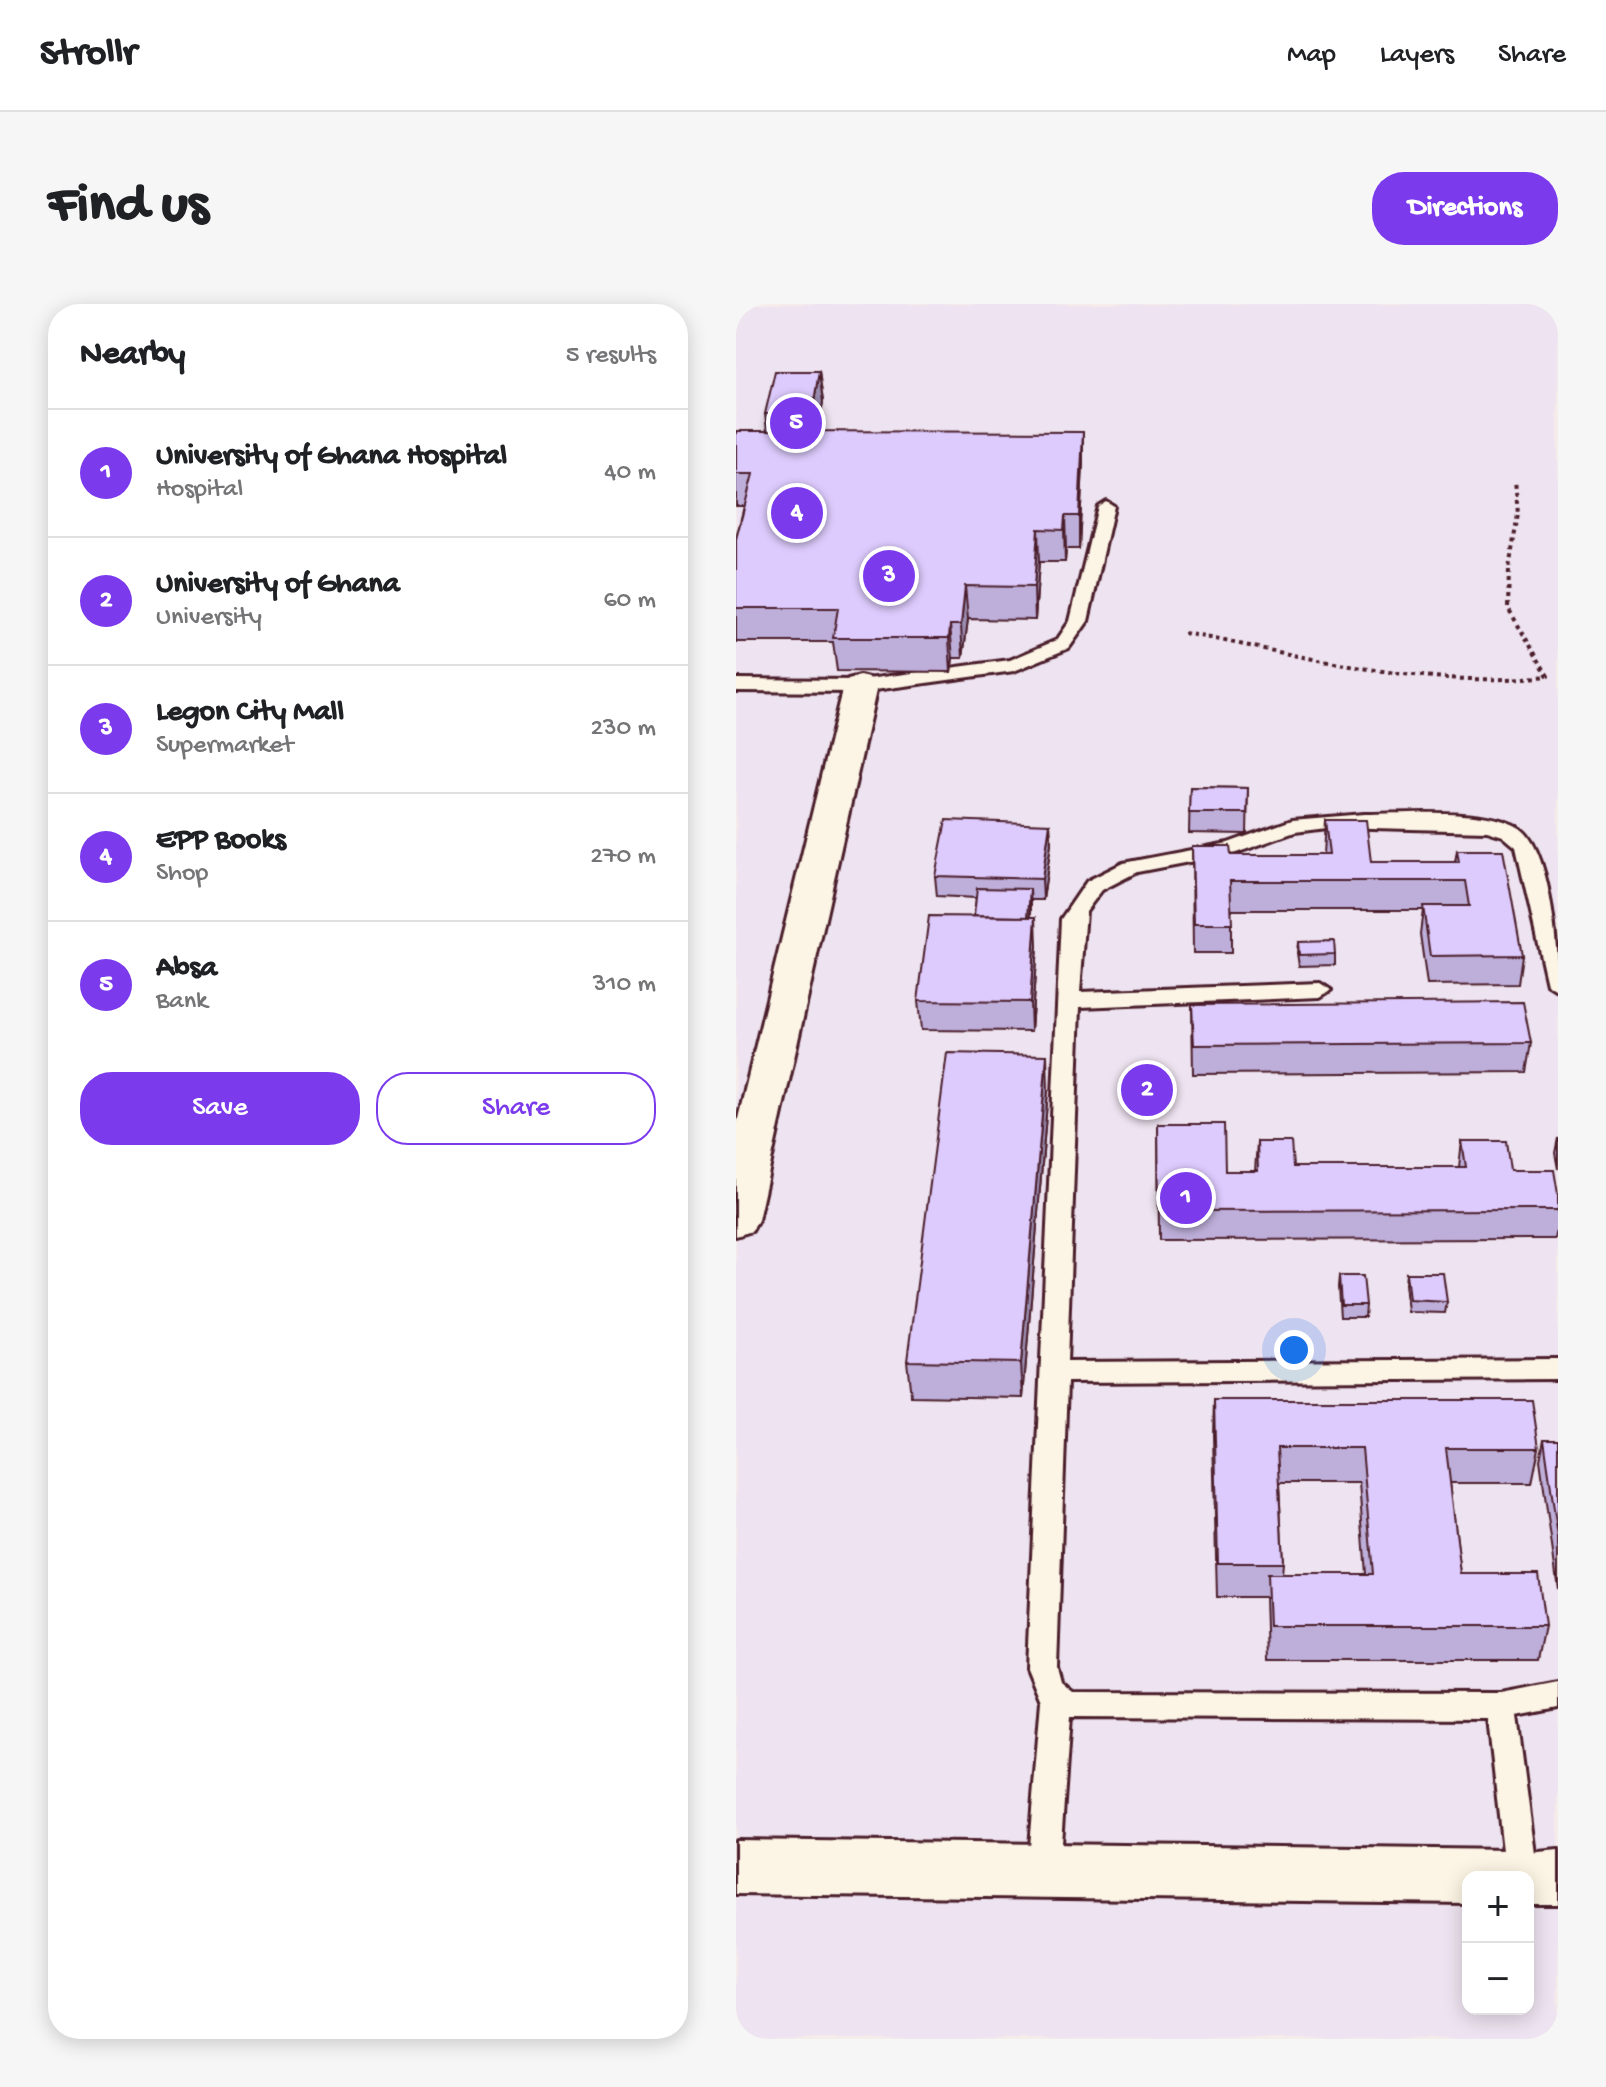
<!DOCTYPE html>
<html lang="en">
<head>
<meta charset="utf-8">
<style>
	:root { --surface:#fff; --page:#f6f6f6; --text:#202124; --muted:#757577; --line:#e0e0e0; --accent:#7c3aed }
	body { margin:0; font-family:"Gochi Hand",sans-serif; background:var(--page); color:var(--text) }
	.controls { position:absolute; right:24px; bottom:24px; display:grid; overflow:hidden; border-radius:16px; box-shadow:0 4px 20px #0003 }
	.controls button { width:72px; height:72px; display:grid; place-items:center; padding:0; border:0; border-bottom:2px solid var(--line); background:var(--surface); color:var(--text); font:40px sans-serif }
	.you { position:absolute; left:558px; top:1046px; width:28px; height:28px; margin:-20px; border:6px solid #fff; border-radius:50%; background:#1a73e8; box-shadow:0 0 0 12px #1a73e833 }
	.badge { display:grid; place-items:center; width:52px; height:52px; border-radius:50%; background:var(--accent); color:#fff; font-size:26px; font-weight:700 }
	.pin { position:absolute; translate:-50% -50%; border:4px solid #fff; box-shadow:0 2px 8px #0006 }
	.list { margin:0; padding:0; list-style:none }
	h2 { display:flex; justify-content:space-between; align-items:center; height:104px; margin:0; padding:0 32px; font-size:34px }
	h2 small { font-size:26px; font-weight:400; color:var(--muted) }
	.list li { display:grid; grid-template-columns:52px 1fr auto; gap:24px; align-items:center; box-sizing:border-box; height:128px; padding:0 32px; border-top:2px solid var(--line) }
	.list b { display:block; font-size:30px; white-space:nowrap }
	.list p { margin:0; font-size:26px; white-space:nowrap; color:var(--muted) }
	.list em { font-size:26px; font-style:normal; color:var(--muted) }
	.actions { display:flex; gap:16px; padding:24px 32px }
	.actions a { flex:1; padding:18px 0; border:2px solid var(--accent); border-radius:32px; text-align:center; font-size:28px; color:var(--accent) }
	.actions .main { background:var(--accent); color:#fff }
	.map { position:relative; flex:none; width:822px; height:1735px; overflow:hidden; border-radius:32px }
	header { display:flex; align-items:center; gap:48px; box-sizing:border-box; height:112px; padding:0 40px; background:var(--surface); border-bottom:2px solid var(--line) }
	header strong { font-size:38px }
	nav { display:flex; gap:44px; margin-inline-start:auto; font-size:28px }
	.intro { display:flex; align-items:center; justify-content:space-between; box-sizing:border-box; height:192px; padding:0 48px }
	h1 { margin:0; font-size:56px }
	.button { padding:20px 36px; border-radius:32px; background:var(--accent); color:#fff; font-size:28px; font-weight:700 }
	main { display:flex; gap:48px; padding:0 48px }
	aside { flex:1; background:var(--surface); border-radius:32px; box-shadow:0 4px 20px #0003 }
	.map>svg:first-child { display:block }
	.built { fill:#eee3f0; fill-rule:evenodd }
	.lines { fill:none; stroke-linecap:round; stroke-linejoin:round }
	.service-casing { stroke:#4a1f2b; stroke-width:6 }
	.minor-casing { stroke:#4a1f2b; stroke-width:6 }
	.path { stroke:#4a1f2b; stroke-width:4; stroke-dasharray:4 4; stroke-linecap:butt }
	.service { fill:#fcf5e5; fill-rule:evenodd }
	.minor { fill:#fcf5e5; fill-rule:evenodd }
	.wall { fill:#beafda; stroke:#4a1f2b; stroke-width:2; fill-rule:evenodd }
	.shaded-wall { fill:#9b8eb1; stroke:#4a1f2b; stroke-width:2 }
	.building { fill:#ddcbfd; stroke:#4a1f2b; stroke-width:2 }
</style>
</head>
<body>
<header>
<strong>Strollr</strong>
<nav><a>Map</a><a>Layers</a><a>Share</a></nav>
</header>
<div class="intro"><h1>Find us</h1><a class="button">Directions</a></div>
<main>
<aside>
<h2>Nearby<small>5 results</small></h2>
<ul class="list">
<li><span class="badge">1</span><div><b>University of Ghana Hospital</b><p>Hospital</p></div><em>40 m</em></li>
<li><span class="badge">2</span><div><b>University of Ghana</b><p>University</p></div><em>60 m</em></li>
<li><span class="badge">3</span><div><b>Legon City Mall</b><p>Supermarket</p></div><em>230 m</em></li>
<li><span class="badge">4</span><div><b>EPP Books</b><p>Shop</p></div><em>270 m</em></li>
<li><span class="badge">5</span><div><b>Absa</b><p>Bank</p></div><em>310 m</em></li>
</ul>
<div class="actions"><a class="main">Save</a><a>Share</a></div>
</aside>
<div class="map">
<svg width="822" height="1735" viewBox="0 0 822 1735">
	<rect width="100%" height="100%" fill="#f6edea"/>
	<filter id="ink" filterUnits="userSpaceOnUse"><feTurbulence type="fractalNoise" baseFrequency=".0125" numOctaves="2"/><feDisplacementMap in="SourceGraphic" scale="16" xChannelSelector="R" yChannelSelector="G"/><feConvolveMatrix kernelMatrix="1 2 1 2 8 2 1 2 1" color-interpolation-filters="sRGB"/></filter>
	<g filter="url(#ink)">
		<!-- built -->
		<path class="built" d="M0 0H822V1735H0ZM732 1573H792V1705H732Z"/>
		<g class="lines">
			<defs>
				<g id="service">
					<path d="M370 197 378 202 352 317 333 344 278 367 124 388 0 387V375L124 376 274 356 321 336 334 317 362 202Z"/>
					<path d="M628 510C669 510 747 503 782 523 816 542 822 651 822 687L811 680 780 543 767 532 751 527 598 523 559 528 500 549 401 568 366 586 350 607 344 688 584 679 595 686 584 693 344 703 331 1058 822 1055V1075L331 1078 321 1363 325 1378 337 1388 765 1389 822 1378V1404L781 1412 802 1573 797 1583 792 1585V1573H770L752 1415 334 1413 323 1567 318 1577 307 1582 296 1577 291 1567 305 1397 291 1363 325 615 351 577 387 559 492 539 556 516Z"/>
				</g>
				<g id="minor">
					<path d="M124 372 136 375 141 382 22 916 16 927 0 932V823L107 382 112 375Z"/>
					<path d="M0 1536 774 1546 783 1550 822 1546V1600H792V1573H732V1599L0 1590Z"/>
				</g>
			</defs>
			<!-- service casing -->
			<use href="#service" class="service-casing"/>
			<!-- minor casing -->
			<use href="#minor" class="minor-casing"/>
			<!-- path -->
			<path class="path" d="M448 329C572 352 685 386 812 372L772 304 773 265 782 210 779 176"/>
			<!-- service -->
			<use href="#service" class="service"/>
			<!-- minor -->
			<use href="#minor" class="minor"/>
		</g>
		<!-- wall -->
		<g class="wall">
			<path d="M83 67 87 98 82 127 347 159 343 245H330L329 258H303L299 316 232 315 227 354H217L215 368 101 367 97 338H0V235L8 202H0V127H31L29 110Z"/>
			<path d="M454 483 512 484 511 530 453 529Z"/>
			<path d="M589 516 635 558H719L721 546 786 651 782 680 691 681 684 630 687 606H495V649H457L456 542 495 551H587Z"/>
			<path d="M314 520 315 540 307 596H295V613L301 642 295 727 185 726 182 697 238 612 240 594 201 592 199 572Z"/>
			<path d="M562 638 599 650V661L563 662 561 649Z"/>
			<path d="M456 701 795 739 790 768 457 770Z"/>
			<path d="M312 786 287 1094 175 1092 171 1057Z"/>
			<path d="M422 820 489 867H519L521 838 557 863H723L726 837 774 866 822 890V922L819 935 423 936Z"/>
			<path d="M822 834V865L819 849Z"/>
			<path d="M670 969 711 998 709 1009 672 1008 669 980Z"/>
			<path d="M603 972 630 1001 629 1013H604L602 983Z"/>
			<path d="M478 1096 803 1144 796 1179H714L725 1270 809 1322 802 1356H531L529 1293H481L477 1131ZM543 1179H623L630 1270H546L547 1259Z"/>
			<path d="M808 1135H822V1285L804 1156Z"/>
		</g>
		<!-- shaded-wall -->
		<g class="shaded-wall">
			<path d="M83 67 87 98 79 141 76 110Z"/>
			<path d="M347 128V159L343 245V212Z"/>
			<path d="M329 212 330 245 329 258 328 226Z"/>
			<path d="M302 225 303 258 299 316 298 283Z"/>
			<path d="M229 282 232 315 227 354 225 321Z"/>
			<path d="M214 321 217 354 215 368 213 334Z"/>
			<path d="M314 520 315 540 307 596 306 575Z"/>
			<path d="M294 585 295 606 293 636 292 615Z"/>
			<path d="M300 613 301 642 295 727 294 698Z"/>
			<path d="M311 751 312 786 287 1094 285 1059Z"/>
		</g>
		<!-- building -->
		<g class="building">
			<path d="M39 67H83L76 110H29Z"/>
			<path d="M0 127 347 128 343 212H329L328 226 302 225 298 283 229 282 225 321H214L213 334H97L102 304H0V235L17 170H0Z"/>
			<path d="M454 483 512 484 511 509H453Z"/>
			<path d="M210 516 314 520 306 575 199 572Z"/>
			<path d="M589 516H630L635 558H723L721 546H767L786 651 694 652 687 602H733L729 577H494L496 620H458L456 542H494L495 551H593Z"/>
			<path d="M241 584 294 585 292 613 238 612Z"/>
			<path d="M193 612 300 613 294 698 182 697Z"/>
			<path d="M598 637 599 650 563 651 562 638Z"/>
			<path d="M787 698 795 739 458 741 456 701Z"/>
			<path d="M211 749 311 751 285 1059 171 1057Z"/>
			<path d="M422 820H488L489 867H522L521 838H555L557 863H730L726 837H770L774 866H818L822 890V906L423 907Z"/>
			<path d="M670 969H707L711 998 673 996Z"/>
			<path d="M603 972H627L630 1001H605Z"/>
			<path d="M478 1096H796L803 1144H710L725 1270H802L809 1322H533L531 1270H637L626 1144H541L547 1259H482Z"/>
			<path d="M808 1135H822V1233Z"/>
		</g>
	</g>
</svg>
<div class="controls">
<button>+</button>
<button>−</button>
</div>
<div class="you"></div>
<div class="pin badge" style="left:450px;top:894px">1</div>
<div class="pin badge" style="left:411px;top:786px">2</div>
<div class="pin badge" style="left:153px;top:272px">3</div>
<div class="pin badge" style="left:61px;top:209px">4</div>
<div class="pin badge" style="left:60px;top:119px">5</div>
</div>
</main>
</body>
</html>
